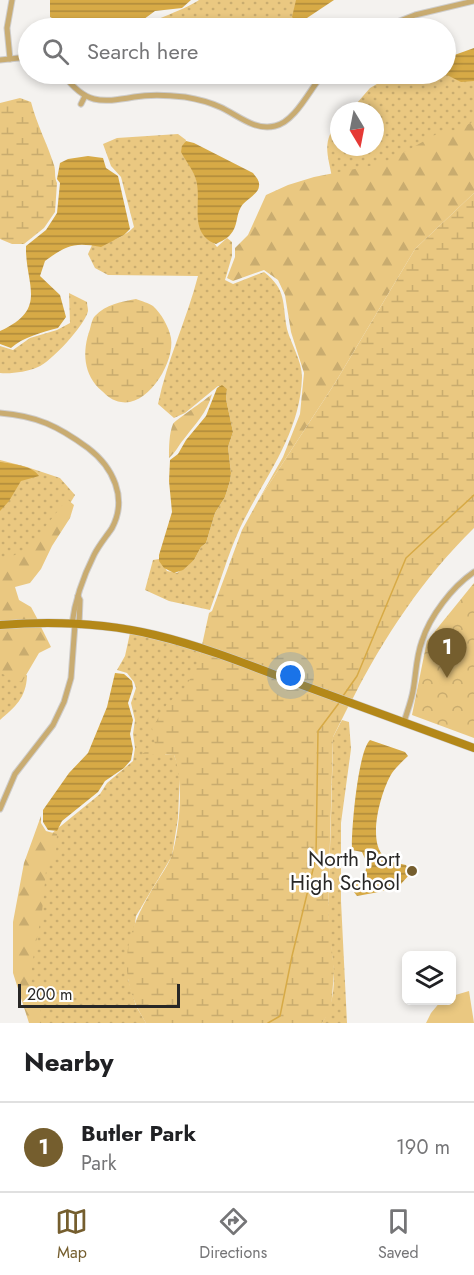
<!DOCTYPE html>
<html lang="en">
<head>
<meta charset="utf-8">
<style>
	:root { --surface:#fff; --page:#f6f6f6; --text:#202124; --muted:#757577; --line:#e0e0e0; --accent:#755e2e }
	body { margin:0; font-family:Jost,sans-serif; background:var(--page); color:var(--text) }
	.controls { position:absolute; right:18px; bottom:18px; display:grid; overflow:hidden; border-radius:9px; box-shadow:0 3px 9px #0003 }
	.controls button { width:54px; height:54px; display:grid; place-items:center; padding:0; border:0; border-bottom:2px solid var(--line); background:var(--surface); color:var(--text); font:30px sans-serif }
	.compass { position:absolute; left:330px; top:102px; width:54px; height:54px; border-radius:50%; background:var(--surface); box-shadow:0 3px 9px #0003; rotate:170deg }
	.scale { position:absolute; left:18px; bottom:15px; width:162px; box-sizing:border-box; padding-left:6px; border:3px solid #282726; border-top:0; font-size:16px; line-height:21px; white-space:nowrap; color:#282726; -webkit-text-stroke:4px #fff; paint-order:stroke }
	.you { position:absolute; left:291px; top:676px; width:21px; height:21px; margin:-15px; border:4px solid #fff; border-radius:50%; background:#1a73e8; box-shadow:0 0 0 9px #1a73e833 }
	.badge { display:grid; place-items:center; width:39px; height:39px; border-radius:50%; background:var(--accent); color:#fff; font-size:20px; font-weight:700 }
	.pin { position:absolute; translate:-50% -50px; filter:drop-shadow(0 2px 3px #0008) }
	.pin::after { content:''; position:absolute; top:32px; width:21px; height:18px; background:inherit; clip-path:polygon(0 0,100% 0,50% 100%) }
	.list { margin:0; padding:0; list-style:none }
	h2 { display:flex; justify-content:space-between; align-items:center; height:78px; margin:0; padding:0 24px; font-size:26px }
	h2 small { font-size:20px; font-weight:400; color:var(--muted) }
	.list li { display:grid; grid-template-columns:39px 1fr auto; gap:18px; align-items:center; box-sizing:border-box; height:90px; padding:0 24px; border-top:2px solid var(--line) }
	.list b { display:block; font-size:22px; white-space:nowrap }
	.list p { margin:0; font-size:20px; white-space:nowrap; color:var(--muted) }
	.list em { font-size:20px; font-style:normal; color:var(--muted) }
	.icon { flex:none; width:33px; height:33px; fill:none; stroke:currentColor; stroke-width:2; stroke-linecap:round; stroke-linejoin:round }
	.map { position:relative; flex:none; width:474px; height:1023px; overflow:hidden }
	.search { position:absolute; background:var(--surface); box-shadow:0 3px 9px #0003; left:18px; right:18px; top:18px; height:66px; display:flex; align-items:center; gap:15px; box-sizing:border-box; padding:0 21px; border-radius:33px; color:var(--muted); font-size:22px }
	.sheet { height:168px; background:var(--surface) }
	nav { display:flex; justify-content:space-around; align-items:center; box-sizing:border-box; height:84px; border-top:2px solid var(--line); background:var(--surface); font-size:16px; color:var(--muted) }
	nav a { display:grid; justify-items:center; gap:3px }
	nav .on { color:var(--accent) }
	.map>svg:first-child { display:block }
	.grass { fill:url(#grass-dots) }
	.forest { fill:url(#forest-firs) }
	.wetland { fill:url(#wetland-marsh) }
	.park { fill:url(#park-crowns) }
	.pitch { fill:#eac881 }
	.water { fill:url(#water-rules) }
	.lines { fill:none; stroke-linecap:round; stroke-linejoin:round }
	.stream { stroke:#d7aa46; stroke-width:1.5 }
	.street-casing { stroke:#cfcdcb; stroke-width:7 }
	.secondary-casing { stroke:#cfcdcb; stroke-width:9 }
	.street { stroke:#c9ac71; stroke-width:5 }
	.secondary { stroke:#b48818; stroke-width:8 }
	.poi-dot { fill:#755e2e; stroke:#fff; stroke-width:2 }
	.labels { text-anchor:middle; stroke-width:5; stroke-linejoin:round; paint-order:stroke }
	.poi-label { font-size:21px; fill:#282726; stroke:#fff; text-anchor:end }
</style>
</head>
<body>
<div class="map">
<svg width="474" height="1023" viewBox="0 0 474 1023">
	<defs>
		<pattern id="grass-dots" width="8" height="8" patternUnits="userSpaceOnUse" patternTransform="scale(1.5)"><rect width="8" height="8" fill="#eac881"/><path d="M2 2h.1M6 6h.1" fill="none" stroke="#c9ac6f" stroke-width="1.8" stroke-linecap="round"/></pattern>
		<pattern id="forest-firs" width="22" height="20" patternUnits="userSpaceOnUse" patternTransform="scale(1.5)"><rect width="22" height="20" fill="#eac881"/><path d="M5 1l3.5 6h-7zM16 11l3.5 6h-7z" fill="#c9ac6f"/></pattern>
		<pattern id="wetland-marsh" width="20" height="14" patternUnits="userSpaceOnUse" patternTransform="scale(1.5)"><rect width="20" height="14" fill="#eac881"/><path d="M1 5h8M5 5V1M11 12h8M15 12V8" fill="none" stroke="#c9ac6f"/></pattern>
		<pattern id="park-crowns" width="20" height="18" patternUnits="userSpaceOnUse" patternTransform="scale(1.5)"><rect width="20" height="18" fill="#eac881"/><path d="M2 6a3 3 0 1 1 6 0M12 15a3 3 0 1 1 6 0" fill="none" stroke="#c9ac6f"/></pattern>
		<pattern id="water-rules" width="6" height="5" patternUnits="userSpaceOnUse" patternTransform="scale(1.5)"><rect width="6" height="5" fill="#d7aa46"/><path d="M0 2.5h6" fill="none" stroke="#ae8a3a"/></pattern>
	</defs>
	<rect width="100%" height="100%" fill="#f4f2ef"/>
	<!-- grass -->
	<g class="grass">
		<path d="M199 0H299L291 28H95L113 26 120 21C125 22 130 24 135 25 145 26 191 6 199 0Z"/>
		<path d="M394 74H446L474 81V126L391 164 332 177C328 155 321 140 339 122V147H375V111H350L370 88Z"/>
		<path d="M178 134 186 140 184 149 198 184 210 238 217 247 227 238 232 242V256L225 280 233 284 264 272C287 290 282 302 287 329 291 344 302 361 302 377 300 436 264 477 240 528 228 554 220 583 210 610L169 601 145 590 153 560 159 559 167 571 177 573 194 560 201 547 206 543 215 513 225 497 230 481 231 473 228 447 233 432 226 399 227 389 218 386 185 413 174 418 158 404C167 360 187 319 198 276L108 275 95 268 88 254 93 243C109 243 122 239 134 227L121 177 111 166 103 144 117 138Z"/>
		<path d="M69 293 87 302C87 305 88 308 88 311 85 325 51 362 38 367 27 372 11 374 0 373V346L13 350 30 338 57 330 70 323Z"/>
		<path d="M0 460 27 467 60 478 75 495 62 517 37 545 0 565Z"/>
		<path d="M130 633 201 651 198 671 165 755H174L180 771 178 818 172 856 136 916 128 979 136 1006 146 1023H36L31 995 29 948 51 834 100 794 107 783 133 761 135 748 133 734 135 720 131 703 136 688 134 682 127 673 117 670 125 656Z"/>
		<path d="M0 656 17 664 27 676C26 698 15 707 0 720Z"/>
		<path d="M342 720 349 722 351 749 341 823V901L347 1023H322C345 989 327 945 328 907 330 850 332 794 333 737Z"/>
	</g>
	<!-- forest -->
	<g class="forest">
		<path d="M474 121V193L415 249 335 383 258 501 283 457 300 414 304 373 291 332 285 295 278 280 264 270 233 281 227 278 235 257V248L248 235 266 195 288 185 314 177 375 165 392 159 442 131 458 130Z"/>
		<path d="M212 394C207 413 195 424 184 439 178 446 176 452 169 458 169 448 169 433 173 424 174 421 207 399 212 394Z"/>
		<path d="M67 499 74 505 70 518 52 546 41 569 30 583 15 587 19 600 31 607 38 620 0 622V563L22 551 39 535Z"/>
		<path d="M41 627 51 647 39 653 22 682 0 673V629Z"/>
		<path d="M41 816V823L46 831 57 834 56 851 46 871 42 912 32 964 31 994 40 1008 43 1023H29L13 973V922L24 863Z"/>
	</g>
	<!-- wetland -->
	<g class="wetland">
		<path d="M20 98 31 102C37 125 47 143 54 165 56 171 54 177 57 183L55 212 44 228 24 244H12L0 239V103Z"/>
		<path d="M474 193V528C423 578 384 637 352 700L202 645 209 613 212 611 242 530 258 501 335 383 415 249Z"/>
		<path d="M136 299C141 301 149 303 153 306 161 313 169 327 171 338 175 362 148 407 121 402 113 401 107 396 102 391 83 375 82 351 90 329 91 325 92 319 95 316 106 304 121 302 136 299Z"/>
		<path d="M201 651 349 705 333 737 328 910 334 971 331 1010 322 1023H146C117 977 123 940 149 895 156 882 167 868 172 855 180 827 184 782 174 755L142 754 155 745 152 728 167 704 183 690 196 670Z"/>
	</g>
	<!-- park -->
	<path class="park" d="M474 583V738L412 715 427 641Z"/>
	<!-- pitch -->
	<path class="pitch" d="M469 991 474 1023H426L431 1013 441 1001 452 1000V996Z"/>
	<!-- water -->
	<g class="water">
		<path d="M50 0H191L182 8 155 11 140 22 124 25 113 23 103 27 71 28 50 17Z"/>
		<path d="M296 0H334L298 24 292 17Z"/>
		<path d="M474 48V81L461 82 445 74 446 58Z"/>
		<path d="M186 141 194 143 253 173C256 177 260 181 259 186 259 194 245 200 241 207 235 217 239 227 228 237 225 240 219 242 216 244 186 233 204 198 195 177 192 168 185 160 181 152L182 146Z"/>
		<path d="M88 156 103 158 106 168 118 176 130 229 124 235 101 247C74 242 67 245 45 261L40 276 60 295 66 317 58 328C43 332 23 337 11 348L0 344V331C49 309 25 285 26 246L46 230 57 213 60 183 57 179 60 163 68 159Z"/>
		<path d="M222 385 227 389 226 399 233 432 228 447 231 473 230 481 225 497 215 513 206 543 201 547 194 560 183 570 174 573 164 568 159 561V555L172 512 169 481 170 460 178 454 186 440 206 416 217 388Z"/>
		<path d="M0 462C12 464 32 465 39 476L21 481 9 501 0 511Z"/>
		<path d="M115 673 124 674 132 681 133 688 128 703 133 720 130 734 133 749 131 760 124 768 105 781 98 792 62 821 57 831 48 830 43 822V810L69 773 88 753 107 707Z"/>
		<path d="M370 740 405 752 408 756C403 761 396 767 392 773 381 791 369 835 381 853 386 862 397 863 406 865L410 874 400 885 379 892 357 896 354 892V885L364 880 367 863 362 852 352 850C351 831 358 751 370 740Z"/>
	</g>
	<g class="lines">
		<!-- stream -->
		<g class="stream">
			<path d="M343 696 357 676 406 558 474 495"/>
			<path d="M268 1023 280 1016 292 956 316 857 318 731 339 703"/>
		</g>
		<defs>
			<g id="street">
				<path d="M382 28 415 15 474 1"/>
				<path d="M10 59 7 28 12 0"/>
				<path d="M0 60 28 57"/>
				<path d="M63 74C85 104 100 103 134 97 151 94 168 95 185 97 197 99 209 102 220 107 238 115 254 131 275 126 295 122 310 89 323 74"/>
				<path d="M81 104 85 96"/>
				<path d="M0 413C37 416 58 426 88 448 113 467 128 498 112 528 106 537 99 545 94 555 83 577 75 600 72 624"/>
				<path d="M78 596 80 600 79 625"/>
				<path d="M404 722C407 712 411 702 413 691 416 675 416 657 422 641 430 616 452 587 474 572"/>
				<path d="M0 809 15 774 53 725 64 702 71 678 75 624"/>
			</g>
			<path id="secondary" d="M0 625C51 621 105 623 155 635 205 647 254 667 302 685 359 706 417 727 474 748"/>
		</defs>
		<!-- street casing -->
		<use href="#street" class="street-casing"/>
		<!-- secondary casing -->
		<use href="#secondary" class="secondary-casing"/>
		<!-- street -->
		<use href="#street" class="street"/>
		<!-- secondary -->
		<use href="#secondary" class="secondary"/>
	</g>
	<!-- markers -->
	<circle class="poi-dot" cx="412" cy="871" r="6"/>
	<g class="labels">
		<!-- poi labels -->
		<g class="poi-label">
			<text x="400" y="866">North Port<tspan x="400" dy="24">High School</tspan></text>
		</g>
	</g>
</svg>
<div class="controls">
<button><svg class="icon" aria-label="layers" viewBox="0 0 24 24"><path d="M12 4l9 5-9 5-9-5zM3 14l9 5 9-5"/></svg></button>
</div>
<svg class="compass" viewBox="-18 -18 36 36"><path d="M0-13l5 13h-10z" fill="#e53935"/><path d="M0 13l5-13h-10z" fill="#757577"/></svg>
<div class="scale">200 m</div>
<div class="you"></div>
<div class="pin badge" style="left:447px;top:678px">1</div>
<div class="search"><svg class="icon" aria-label="search" viewBox="0 0 24 24"><circle cx="10" cy="10" r="6"/><path d="M15 15l6 6"/></svg>Search here</div>
</div>
<section class="sheet">
<h2>Nearby<small></small></h2>
<ul class="list">
<li><span class="badge">1</span><div><b>Butler Park</b><p>Park</p></div><em>190 m</em></li>
</ul>
</section>
<nav>
<a class="on"><svg class="icon" aria-label="map" viewBox="0 0 24 24"><path d="M3 6l6-2 6 2 6-2v14l-6 2-6-2-6 2zM9 4v14M15 6v14"/></svg>Map</a>
<a><svg class="icon" aria-label="directions" viewBox="0 0 24 24"><path d="M12 3l9 9-9 9-9-9zM9 14v-3h6M13 9l2 2-2 2"/></svg>Directions</a>
<a><svg class="icon" aria-label="saved" viewBox="0 0 24 24"><path d="M7 4h10v16l-5-4-5 4z"/></svg>Saved</a>
</nav>
</body>
</html>
